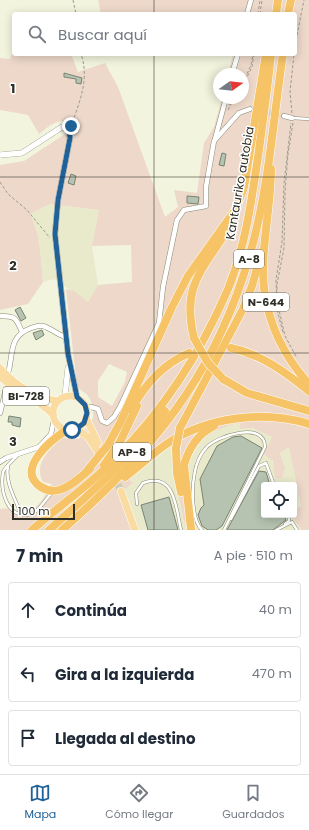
<!DOCTYPE html>
<html lang="es">
<head>
<meta charset="utf-8">
<style>
	:root { --surface:#fff; --page:#f6f6f7; --text:#1f2937; --muted:#747a83; --line:#e0e1e3; --accent:#206197 }
	body { margin:0; font-family:Poppins,sans-serif; background:var(--page); color:var(--text) }
	.controls { position:absolute; right:12px; bottom:12px; display:grid; overflow:hidden; border-radius:4px; box-shadow:0 2px 10px #0003 }
	.controls button { width:36px; height:36px; display:grid; place-items:center; padding:0; border:0; border-bottom:1px solid var(--line); background:var(--surface); color:var(--text); font:20px sans-serif }
	.compass { position:absolute; left:213px; top:68px; width:36px; height:36px; border-radius:50%; background:var(--surface); box-shadow:0 2px 10px #0003; rotate:75deg }
	.scale { position:absolute; left:12px; bottom:10px; width:63px; box-sizing:border-box; padding-left:4px; border:2px solid #2f2f27; border-top:0; font-size:11px; line-height:14px; white-space:nowrap; color:#2f2f27; -webkit-text-stroke:3px #fff; paint-order:stroke }
	.stop { position:absolute; width:12px; height:12px; margin:-9px; border:3px solid #206197; border-radius:50%; background:#fff }
	.stop.end { background:#206197; border-color:#fff; box-shadow:0 1px 4px #0008 }
	.list { margin:0; padding:0; list-style:none }
	h2 { display:flex; justify-content:space-between; align-items:center; height:52px; margin:0; padding:0 16px; font-size:17px }
	h2 small { font-size:13px; font-weight:400; color:var(--muted) }
	.list li { display:grid; grid-template-columns:26px 1fr auto; gap:12px; align-items:center; box-sizing:border-box; height:56px; margin:0 8px 8px; padding:0 8px; border:1px solid var(--line); border-radius:4px }
	.list b { display:block; font-size:15px; white-space:nowrap }
	.list em { font-size:13px; font-style:normal; color:var(--muted) }
	.icon { flex:none; width:22px; height:22px; fill:none; stroke:currentColor; stroke-width:2; stroke-linecap:round; stroke-linejoin:round }
	.map { position:relative; flex:none; width:309px; height:530px; overflow:hidden }
	.search { position:absolute; background:var(--surface); box-shadow:0 2px 10px #0003; left:12px; right:12px; top:12px; height:44px; display:flex; align-items:center; gap:10px; box-sizing:border-box; padding:0 14px; border-radius:4px; color:var(--muted); font-size:15px }
	.sheet { height:244px; background:var(--surface) }
	nav { display:flex; justify-content:space-around; align-items:center; box-sizing:border-box; height:56px; border-top:1px solid var(--line); background:var(--surface); font-size:11px; color:var(--muted) }
	nav a { display:grid; justify-items:center; gap:2px }
	nav .on { color:var(--accent) }
	.map>svg:first-child { display:block }
	.built { fill:#e9eacc }
	.green { fill:#edd8ca; fill-rule:evenodd }
	.building { fill:#b6c3b1; stroke:#788473 }
	.lines { fill:none; stroke-linecap:round; stroke-linejoin:round }
	.minor-tunnel { stroke:#cccdb9; stroke-width:4.5; stroke-dasharray:4.5 2; stroke-linecap:butt }
	.primary-tunnel { stroke:#cccdb9; stroke-width:7; stroke-dasharray:7 3.5; stroke-linecap:butt }
	.service-casing { stroke:#888974; stroke-width:3.5 }
	.minor-casing { stroke:#888974; stroke-width:5.5 }
	.tertiary-casing { stroke:#888974; stroke-width:6 }
	.primary-casing { stroke:#fff; stroke-width:8 }
	.motorway-casing { stroke:#fff; stroke-width:9 }
	.path { stroke:#9b9c8b; stroke-width:1; stroke-dasharray:3 2; stroke-linecap:butt }
	.service { stroke:#fff; stroke-width:2.5 }
	.minor { stroke:#fff; stroke-width:4.5 }
	.tertiary { stroke:#fff; stroke-width:5.5 }
	.primary { stroke:#fadca3; stroke-width:7 }
	.motorway { stroke:#f6c466; stroke-width:8 }
	.motorway-bridge-casing { stroke:#fff; stroke-width:9; stroke-linecap:butt }
	.motorway-bridge { stroke:#f6c466; stroke-width:8 }
	.route { stroke:#206197; stroke-width:5 }
	.grid { fill:none; stroke:#2f2f27; stroke-width:1; stroke-opacity:0.55 }
	.labels { text-anchor:middle; stroke-width:3; stroke-linejoin:round; paint-order:stroke }
	.shield { fill:#fff; stroke:#6d6d68; stroke-width:1 }
	.shield-label { font-size:11px; font-weight:bold; fill:#2f2f27 }
	.street-label { font-size:12px; fill:#2f2f27; stroke:#fff }
	.grid-label { font-size:13px; text-anchor:middle; font-weight:bold; fill:#2f2f27; stroke:#fff; stroke-width:3; stroke-linejoin:round; paint-order:stroke }
</style>
</head>
<body>
<div class="map">
<svg width="309" height="530" viewBox="0 0 309 530">
	<rect width="100%" height="100%" fill="#f3f4dd"/>
	<!-- built -->
	<g class="built">
		<path d="M50 204 99 210 92 246 98 285 88 302 54 279 43 282 40 249 37 232 30 214Z"/>
		<path d="M240 423V429L253 428 272 437 271 459 274 466 285 468 280 453 289 447 301 506 294 510V485H264V515H291L301 530H136L123 490 133 483 130 480 148 463 172 445 173 468 184 522 192 521 187 469 190 458 197 443 205 436 214 430Z"/>
	</g>
	<!-- green -->
	<path class="green" d="M98 0H309V530H301L291 515H294V510L301 506 289 447 280 453 285 468 282 478H275L273 461 264 454 272 437 253 428 240 429V423C177 437 187 468 192 521L184 522 173 468 172 445 148 463 130 480 133 483 124 490 136 530H0V509C12 507 11 509 21 512 36 516 45 494 52 484L43 482C33 464 49 450 62 438L79 439 93 418C94 409 92 398 85 393 81 390 80 390 77 386L66 289 74 291 88 302 98 285 132 282 131 245 92 246 99 210 50 204 30 214 37 232 40 249 43 282 28 304 0 310V165L24 161 65 134 68 121C56 119 48 127 39 134L28 115 0 110V58L10 59 14 47V54H71L78 72 105 63 118 87 165 217 178 207 174 190 197 193 204 143 214 127 222 98H243V74H228L233 54H295V14H101ZM109 364 127 372 125 382 112 406 98 397V381Z"/>
	<!-- building -->
	<g class="building">
		<path d="M64 73 82 78 81 84 76 83V79L64 77Z"/>
		<path d="M222 153 226 154 224 166 219 165Z"/>
		<path d="M71 174 76 176 74 185 68 183Z"/>
		<path d="M187 196 199 197 198 204 187 203Z"/>
		<path d="M20 307 26 318 21 321 15 310Z"/>
		<path d="M42 330 44 335 36 340 33 333Z"/>
		<path d="M9 416 21 418 20 427 12 425V422H8Z"/>
		<path d="M241 436 262 448 222 526 216 530H208L202 526 198 515 201 508 204 505 200 479 217 446 233 437Z"/>
		<path d="M259 471 266 472 270 485H264V515H284L286 520 273 530H227Z"/>
		<path d="M169 497 178 530H148L141 505Z"/>
	</g>
	<g class="lines">
		<!-- minor-tunnel -->
		<path class="minor-tunnel" d="M250 109 284 116"/>
		<!-- primary-tunnel -->
		<path class="primary-tunnel" d="M113 475 121 491"/>
		<defs>
			<g id="service">
				<path d="M292 118 309 119"/>
				<path d="M17 456C12 461 6 466 3 472 0 491 7 520 31 514 40 511 45 499 52 493"/>
				<path d="M8 467C5 480 14 497 19 509L28 513"/>
				<path d="M137 504 136 493 143 483C175 471 176 508 181 530"/>
				<path d="M231 519 259 466 266 463 274 485"/>
				<path d="M285 524 289 521V515"/>
				<path d="M202 530C195 523 194 511 193 501 192 485 194 460 206 448 216 436 265 420 265 447L224 530"/>
				<path d="M276 530 292 522 297 530"/>
			</g>
			<g id="minor">
				<path d="M247 14 251 0"/>
				<path d="M232 74 238 54"/>
				<path d="M284 116 292 118"/>
				<path d="M215 139 226 98"/>
				<path d="M0 316C16 316 16 318 22 332"/>
				<path d="M9 370C13 350 10 336 31 328 35 327 39 325 43 326 51 328 57 335 66 337"/>
				<path d="M86 408 91 407 98 409 102 421 107 423 114 417 120 407 159 323 163 287 177 220 184 210 206 206V187L214 141 239 113 250 109"/>
				<path d="M0 413 6 389"/>
				<path d="M40 446 51 434 54 420"/>
				<path d="M0 462 6 458 45 445"/>
			</g>
			<g id="tertiary">
				<path d="M0 155 22 153 62 127C68 129 69 131 70 138L58 200 55 234 68 354 77 397"/>
				<path d="M65 396 68 368"/>
			</g>
			<g id="primary">
				<path d="M0 368C15 385 35 397 57 401"/>
				<path d="M0 376C15 392 38 398 53 415"/>
				<circle cx="70" cy="413" r="17"/>
				<path d="M86 418 98 443"/>
				<path d="M76 429 88 437 98 452"/>
				<path d="M121 491 135 530"/>
			</g>
			<g id="motorway">
				<path d="M276 14 278 0"/>
				<path d="M288 14 291 0"/>
				<path d="M271 169C271 207 260 251 264 288 268 324 285 358 309 384"/>
				<path d="M236 209 244 187 266 54"/>
				<path d="M194 338C181 285 203 270 228 229"/>
				<path d="M231 348C261 354 285 372 309 391"/>
				<path d="M223 379 247 393 309 411"/>
				<path d="M131 410C145 384 163 364 189 353"/>
				<path d="M180 428 243 309 252 286 261 254"/>
				<path d="M67 430C52 439 14 470 41 487 46 490 52 492 59 490 70 487 81 477 90 469"/>
				<path d="M176 448 177 473 181 492"/>
				<path d="M104 465 120 442 137 406"/>
				<path d="M86 472 108 445 120 423 172 307 188 276 238 206"/>
				<path d="M125 477C140 466 153 453 168 443 208 417 263 410 309 424"/>
				<path d="M191 529 184 465C189 447 198 434 214 426"/>
				<path d="M32 530C59 506 90 485 115 459 164 410 201 352 228 289 246 245 252 197 259 150 263 118 268 86 271 54"/>
				<path d="M49 530C91 493 132 457 165 411"/>
				<path d="M62 530C161 444 225 361 256 231 270 173 274 113 283 54"/>
			</g>
		</defs>
		<!-- service casing -->
		<use href="#service" class="service-casing"/>
		<!-- minor casing -->
		<use href="#minor" class="minor-casing"/>
		<!-- tertiary casing -->
		<use href="#tertiary" class="tertiary-casing"/>
		<!-- primary casing -->
		<use href="#primary" class="primary-casing"/>
		<!-- motorway casing -->
		<use href="#motorway" class="motorway-casing"/>
		<!-- path -->
		<g class="path">
			<path d="M73 0 76 14"/>
			<path d="M258 14 260 0"/>
			<path d="M260 14 262 0"/>
			<path d="M295 45 304 0"/>
			<path d="M243 83 251 65 253 54"/>
			<path d="M243 85 252 67 254 54"/>
			<path d="M229 105 233 98"/>
			<path d="M228 110 234 98"/>
			<path d="M292 113 290 92 294 54"/>
			<path d="M293 123 288 154 285 192 284 248 277 284V301L285 336 297 358"/>
			<path d="M71 127C79 102 90 80 81 54"/>
			<path d="M0 182 8 194 27 210 50 238"/>
			<path d="M283 332 277 310 276 280 282 242 284 183 291 123"/>
		</g>
		<!-- service -->
		<use href="#service" class="service"/>
		<!-- minor -->
		<use href="#minor" class="minor"/>
		<!-- tertiary -->
		<use href="#tertiary" class="tertiary"/>
		<!-- primary -->
		<use href="#primary" class="primary"/>
		<!-- motorway -->
		<use href="#motorway" class="motorway"/>
		<defs>
			<g id="motorway-bridge">
				<path d="M194 338 208 363 223 379"/>
				<path d="M176 448 180 428"/>
			</g>
		</defs>
		<!-- motorway-bridge casing -->
		<use href="#motorway-bridge" class="motorway-bridge-casing"/>
		<!-- motorway-bridge -->
		<use href="#motorway-bridge" class="motorway-bridge"/>
	</g>
	<g class="lines">
		<!-- route -->
		<path class="route" d="M71 126 69 131 70 138 58 200 55 234 68 354 77 397 85 405 87 413 84 423 80 426 72 430"/>
	</g>
	<!-- grid -->
	<path class="grid" d="M154 0V14M154 54V530M0 177H309M0 353H309"/>
	<g class="labels">
		<!-- shield labels -->
		<g class="shield">
			<rect x="234" y="250" width="30" height="18" rx="3"/>
			<rect x="243" y="293" width="46" height="18" rx="3"/>
			<rect x="3" y="387" width="46" height="18" rx="3"/>
			<rect x="113" y="443" width="38" height="18" rx="3"/>
		</g>
		<g class="shield-label">
			<text x="249" y="263">A-8</text>
			<text x="266" y="306">N-644</text>
			<text x="26" y="400">BI-728</text>
			<text x="132" y="456">AP-8</text>
		</g>
		<!-- street labels -->
		<g class="street-label">
			<text transform="translate(240 183) rotate(-80)" y="4">Kantauriko autobia</text>
		</g>
	</g>
	<g class="grid-label">
		<text x="13" y="93">1</text>
		<text x="13" y="270">2</text>
		<text x="13" y="446">3</text>
	</g>
</svg>
<div class="controls">
<button><svg class="icon" aria-label="locate" viewBox="0 0 24 24"><circle cx="12" cy="12" r="6"/><path d="M12 2v4M12 18v4M2 12h4M18 12h4"/></svg></button>
</div>
<svg class="compass" viewBox="-18 -18 36 36"><path d="M0-13l5 13h-10z" fill="#e53935"/><path d="M0 13l5-13h-10z" fill="#747a83"/></svg>
<div class="scale">100 m</div>
<div class="stop" style="left:72px;top:430px"></div>
<div class="stop end" style="left:71px;top:126px"></div>
<div class="search"><svg class="icon" aria-label="search" viewBox="0 0 24 24"><circle cx="10" cy="10" r="6"/><path d="M15 15l6 6"/></svg>Buscar aquí</div>
</div>
<section class="sheet">
<h2>7 min<small>A pie · 510 m</small></h2>
<ul class="list">
<li><svg class="icon" aria-label="ahead" viewBox="0 0 24 24"><path d="M12 20V5M6 11l6-6 6 6"/></svg><div><b>Continúa</b></div><em>40 m</em></li>
<li><svg class="icon" aria-label="left" viewBox="0 0 24 24"><path d="M17 20v-9H6M10 6l-5 5 5 5"/></svg><div><b>Gira a la izquierda</b></div><em>470 m</em></li>
<li><svg class="icon" aria-label="arrive" viewBox="0 0 24 24"><path d="M6 21V4h12l-3 4 3 4H6"/></svg><div><b>Llegada al destino</b></div></li>
</ul>
</section>
<nav>
<a class="on"><svg class="icon" aria-label="map" viewBox="0 0 24 24"><path d="M3 6l6-2 6 2 6-2v14l-6 2-6-2-6 2zM9 4v14M15 6v14"/></svg>Mapa</a>
<a><svg class="icon" aria-label="directions" viewBox="0 0 24 24"><path d="M12 3l9 9-9 9-9-9zM9 14v-3h6M13 9l2 2-2 2"/></svg>Cómo llegar</a>
<a><svg class="icon" aria-label="saved" viewBox="0 0 24 24"><path d="M7 4h10v16l-5-4-5 4z"/></svg>Guardados</a>
</nav>
</body>
</html>
